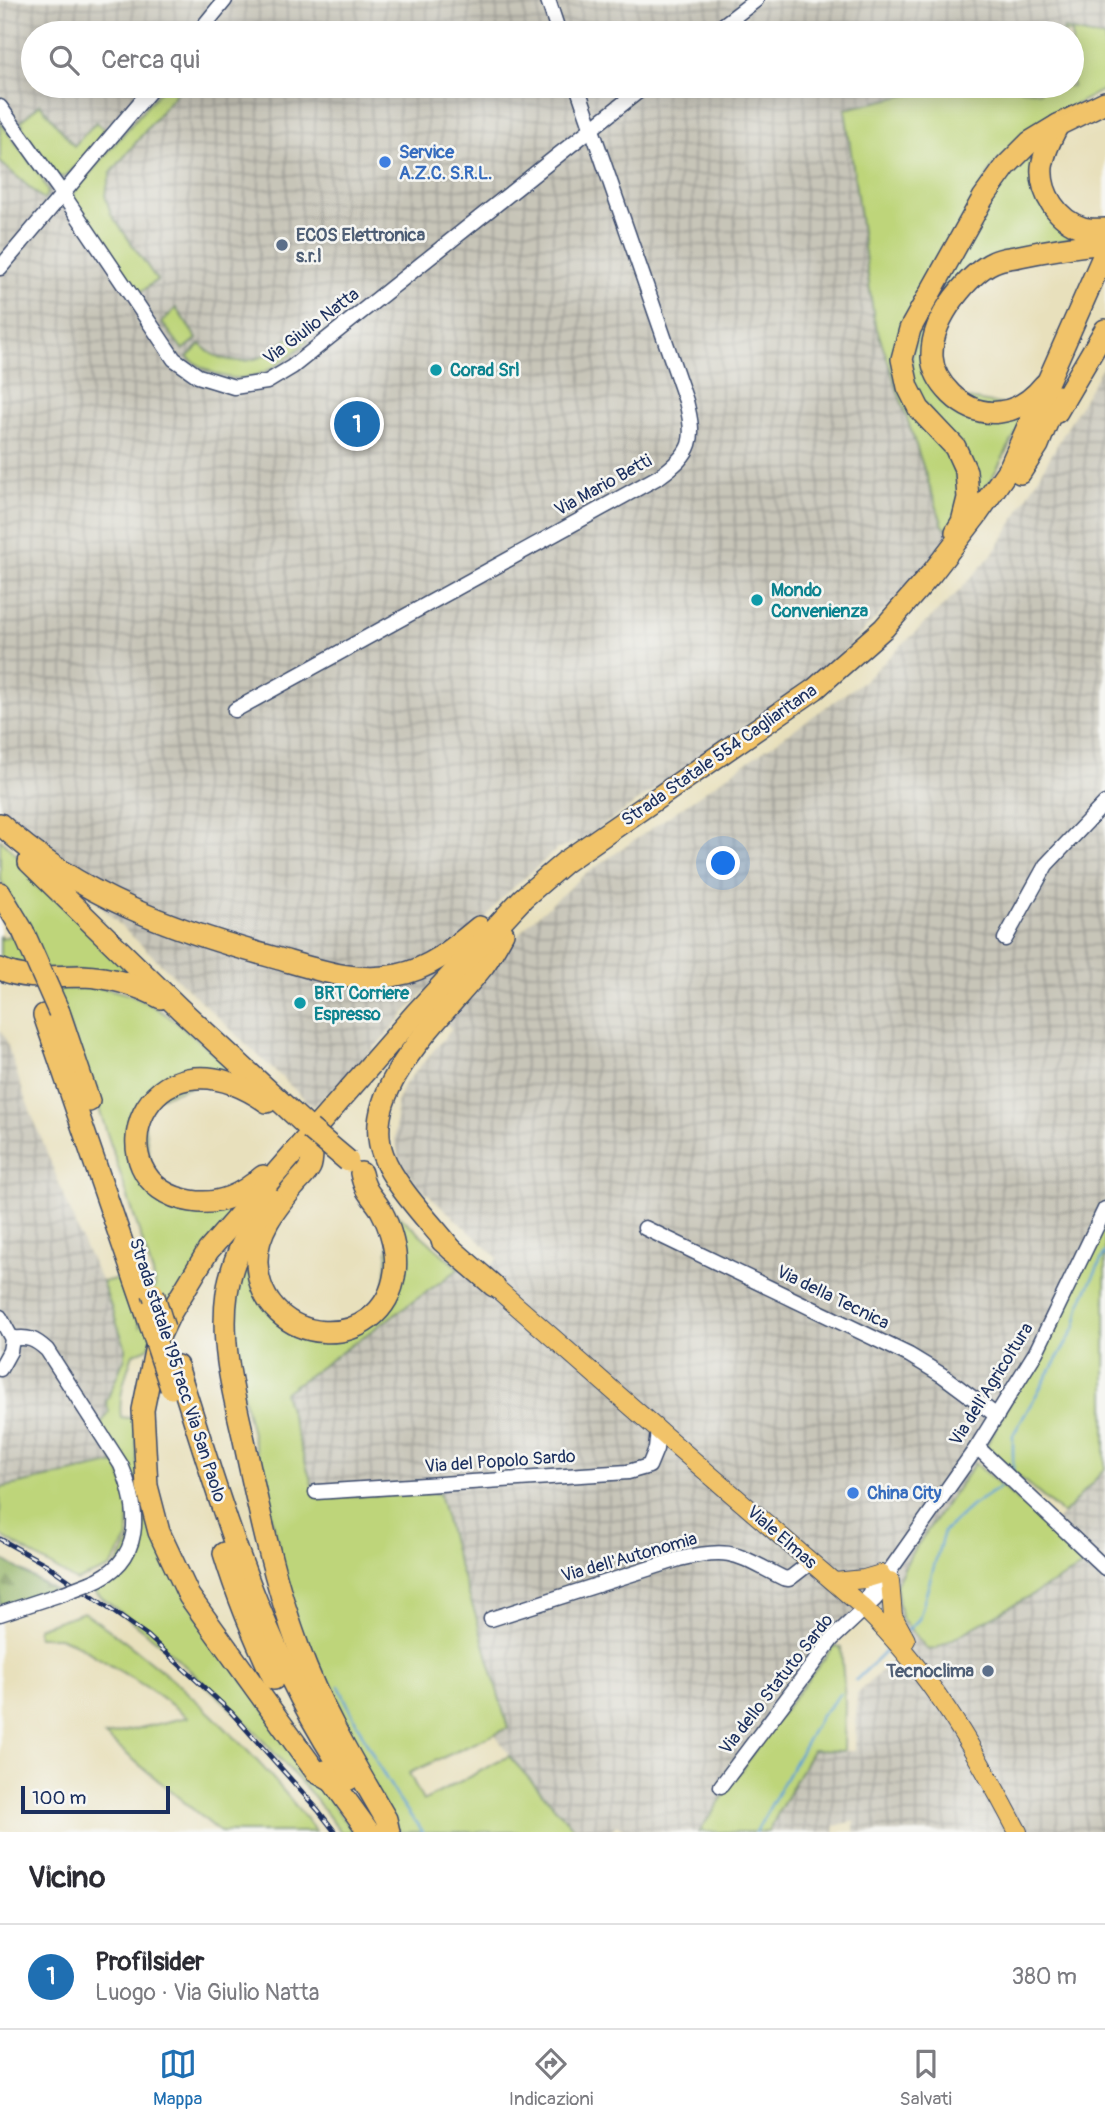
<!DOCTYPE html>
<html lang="it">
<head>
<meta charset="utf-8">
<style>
	:root { --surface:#fff; --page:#f7f7f7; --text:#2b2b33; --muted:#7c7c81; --line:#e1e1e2; --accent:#1f6fb2 }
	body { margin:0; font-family:Pangolin,sans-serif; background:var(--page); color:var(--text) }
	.scale { position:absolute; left:21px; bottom:18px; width:149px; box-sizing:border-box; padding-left:7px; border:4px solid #1b2f5e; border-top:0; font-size:19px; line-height:24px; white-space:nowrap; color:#1b2f5e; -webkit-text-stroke:5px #f6f6f2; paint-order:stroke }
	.you { position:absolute; left:724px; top:864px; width:24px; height:24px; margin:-18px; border:5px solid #fff; border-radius:50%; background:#1a73e8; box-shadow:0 0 0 10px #1a73e833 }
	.badge { display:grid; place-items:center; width:46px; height:46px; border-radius:50%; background:var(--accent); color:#fff; font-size:23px; font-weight:700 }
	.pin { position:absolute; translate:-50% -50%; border:4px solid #fff; box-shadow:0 2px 7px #0006 }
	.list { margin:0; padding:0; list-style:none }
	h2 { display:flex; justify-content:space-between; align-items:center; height:91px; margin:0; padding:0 28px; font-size:30px }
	h2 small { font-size:23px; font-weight:400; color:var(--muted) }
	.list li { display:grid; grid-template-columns:46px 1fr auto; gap:21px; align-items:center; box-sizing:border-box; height:105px; padding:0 28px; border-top:2px solid var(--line) }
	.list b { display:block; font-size:26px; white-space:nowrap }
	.list p { margin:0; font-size:23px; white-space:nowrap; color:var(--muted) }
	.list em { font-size:23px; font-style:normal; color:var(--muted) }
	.icon { flex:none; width:38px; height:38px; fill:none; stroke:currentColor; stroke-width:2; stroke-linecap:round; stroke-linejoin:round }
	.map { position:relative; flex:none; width:1105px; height:1832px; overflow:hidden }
	.search { position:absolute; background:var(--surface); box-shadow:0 4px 18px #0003; left:21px; right:21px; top:21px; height:77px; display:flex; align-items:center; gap:18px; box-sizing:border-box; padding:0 24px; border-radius:38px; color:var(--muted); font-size:26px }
	.sheet { height:196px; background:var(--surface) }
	nav { display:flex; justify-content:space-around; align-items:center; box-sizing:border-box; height:98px; border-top:2px solid var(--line); background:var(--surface); font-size:19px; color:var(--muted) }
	nav a { display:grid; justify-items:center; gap:4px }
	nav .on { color:var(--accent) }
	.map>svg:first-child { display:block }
	.industrial { fill:url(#industrial-grid) }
	.green { fill:#bed57a; stroke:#6c826c; stroke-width:2 }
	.forest { fill:url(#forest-firs); stroke:#587264; stroke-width:2 }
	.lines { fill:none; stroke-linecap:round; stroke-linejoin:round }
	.stream { stroke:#5ea1d2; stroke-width:2.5 }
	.minor-casing { stroke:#3a4a6c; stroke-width:17 }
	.major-casing { stroke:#3a4a6c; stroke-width:20 }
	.highway-casing { stroke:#3a4a6c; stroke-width:24 }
	.minor { stroke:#fff; stroke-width:14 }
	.major { stroke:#f1c369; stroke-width:18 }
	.highway { stroke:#f1c369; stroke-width:21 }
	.rail-casing { stroke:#1b2f5e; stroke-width:5 }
	.rail { stroke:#f6f6f2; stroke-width:2.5; stroke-dasharray:8; stroke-linecap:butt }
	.minor-bridge-casing { stroke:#3a4a6c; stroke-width:17; stroke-linecap:butt }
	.highway-bridge-casing { stroke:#3a4a6c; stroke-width:24; stroke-linecap:butt }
	.minor-bridge { stroke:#fff; stroke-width:14 }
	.highway-bridge { stroke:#f1c369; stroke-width:21 }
	.shop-dot { fill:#3f7fe0; stroke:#f6f6f2; stroke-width:2.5 }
	.service-dot { fill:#5c6f8a; stroke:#f6f6f2; stroke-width:2.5 }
	.culture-dot { fill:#0f9aa8; stroke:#f6f6f2; stroke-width:2.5 }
	.labels { text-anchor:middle; stroke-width:5; stroke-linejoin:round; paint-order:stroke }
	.shop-label { font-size:18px; font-weight:bold; fill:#366cbe; stroke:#f6f6f2; text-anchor:start }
	.service-label { font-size:18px; font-weight:bold; fill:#4e5e75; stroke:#f6f6f2; text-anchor:start }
	.street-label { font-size:18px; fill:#1b2f5e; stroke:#f6f6f2 }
	.culture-label { font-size:18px; font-weight:bold; fill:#0d838f; stroke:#f6f6f2; text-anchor:start }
</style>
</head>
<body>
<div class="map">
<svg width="1105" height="1832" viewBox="0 0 1105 1832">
	<defs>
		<pattern id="industrial-grid" width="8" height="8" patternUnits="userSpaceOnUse" patternTransform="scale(1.75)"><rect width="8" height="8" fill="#c7c5b8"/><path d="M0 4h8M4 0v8" fill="none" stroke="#a1a099"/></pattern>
		<pattern id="forest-firs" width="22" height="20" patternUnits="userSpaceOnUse" patternTransform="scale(1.75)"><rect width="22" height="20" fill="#96b66a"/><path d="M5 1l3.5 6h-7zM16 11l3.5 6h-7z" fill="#7a945a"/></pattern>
	</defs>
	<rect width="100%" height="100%" fill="#f6f6f2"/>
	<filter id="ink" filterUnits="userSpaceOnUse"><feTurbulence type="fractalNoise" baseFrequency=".0143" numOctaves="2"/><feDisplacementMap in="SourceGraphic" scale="14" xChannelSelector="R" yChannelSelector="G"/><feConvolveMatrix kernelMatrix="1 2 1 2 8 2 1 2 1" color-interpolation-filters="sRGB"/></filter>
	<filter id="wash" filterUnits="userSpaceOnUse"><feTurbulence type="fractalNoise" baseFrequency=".00686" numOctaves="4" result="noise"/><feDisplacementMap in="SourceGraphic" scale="28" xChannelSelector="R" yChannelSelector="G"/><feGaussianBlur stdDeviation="1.57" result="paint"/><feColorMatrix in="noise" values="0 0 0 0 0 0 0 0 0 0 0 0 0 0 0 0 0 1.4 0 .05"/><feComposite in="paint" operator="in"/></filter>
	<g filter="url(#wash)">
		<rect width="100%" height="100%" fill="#e8e0bc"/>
		<!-- industrial -->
		<g class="industrial">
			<path d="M0 0H1105V38L1065 29 1063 33H33V86H946L845 110 874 320 943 526 952 532 912 582 834 661 791 694 584 839 556 850 501 899 427 989 358 1066 313 1107 119 924 0 806Z"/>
			<path d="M1105 362V1216L1071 1290 985 1448 955 1495 935 1649 1086 1565 1050 1528 1105 1469V1832H854V1821L835 1826 834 1832H768L812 1750 855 1751 857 1693 900 1654 865 1620H861L834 1646 765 1735 699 1832H631L616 1825 611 1832H577L509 1756 496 1735 508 1728 476 1616 454 1550 439 1494 316 1497 284 1392 459 1269 474 1283 498 1258 416 1183 399 1158 395 1138 396 1105 403 1086 452 1029 443 1021 528 924 583 876 865 680 958 592 990 557 1004 537Z"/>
			<path d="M0 1030 5 1037 24 1095 82 1241 102 1282 125 1346V1357L106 1402 123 1462 0 1488Z"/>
		</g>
		<!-- green -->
		<g class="green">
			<path d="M1064 29 1105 38V89L1050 118 993 166 898 345C917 384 952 443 959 484 962 499 956 517 950 531L943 526 874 320 845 109 946 86 1013 87 1040 92 1043 86H1072V33H1063Z"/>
			<path d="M164 86H182L111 173 105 195 111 214 157 280 139 293 72 198 73 193Z"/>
			<path d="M40 104 74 146 96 122 106 131 78 165 64 177 57 176 20 126 23 125 21 121Z"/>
			<path d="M0 122 42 178 48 192 44 200 0 162Z"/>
			<path d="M1040 141 1035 182 1091 234 1058 242 946 295 937 394 1029 409 975 510 972 470 916 391 910 373 916 328 990 197Z"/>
			<path d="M176 308 197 339 183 350 162 322Z"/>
			<path d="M300 329 308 341C267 376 237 396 187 357L201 344C214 362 243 365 263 356 276 349 288 338 300 329Z"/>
			<path d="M0 839 141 975 0 966V935L2 939 27 928 0 879Z"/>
			<path d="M92 987C155 991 193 1038 240 1075L239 1079 229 1075 141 1103 156 1197C185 1218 207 1218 239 1202L148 1348 133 1354C126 1374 118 1396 121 1417L136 1419 137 1462 197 1615 353 1832H341L309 1791 243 1719 163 1646 92 1590 109 1580 138 1527 100 1425 109 1412 106 1402 125 1357V1346L102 1282 125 1277 140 1326 155 1285 153 1274 86 1069 55 990Z"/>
			<path d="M392 1209 459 1269 284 1393 316 1497 439 1493 454 1550 476 1616 508 1728 409 1773 423 1801 509 1756 577 1832H400L375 1792 300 1638 239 1379 233 1324 236 1287 249 1250 301 1332 382 1314Z"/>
			<path d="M1105 1216V1469L1063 1514 985 1448 1071 1290Z"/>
			<path d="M116 1463 129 1496 128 1538 110 1568 76 1581 0 1535V1488Z"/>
			<path d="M975 1463 1050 1528 1087 1564 935 1649 928 1650 901 1618 896 1585 911 1554Z"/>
			<path d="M84 1612C171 1672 253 1747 316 1832H220L105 1736 188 1717 151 1690 74 1643 59 1637H38L37 1628Z"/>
			<path d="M834 1646 841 1647 845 1700 844 1751 812 1750 768 1832H699L765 1735Z"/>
		</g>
		<!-- forest -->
		<path class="forest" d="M0 1558 54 1590 0 1608Z"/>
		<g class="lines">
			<!-- stream -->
			<g class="stream">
				<path d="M1013 1470V1435L1076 1326 1081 1302 1105 1252"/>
				<path d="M908 1630 919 1619 944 1531 971 1506 1000 1487"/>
				<path d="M856 1680 890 1647"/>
				<path d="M339 1686C363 1737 387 1788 423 1832"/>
				<path d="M756 1832 820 1717 841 1693"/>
			</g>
		</g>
	</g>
	<g filter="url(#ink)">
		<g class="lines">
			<defs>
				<g id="minor">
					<path d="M548 0 559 33"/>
					<path d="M198 33 225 0"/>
					<path d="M713 33 756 0"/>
					<path d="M0 107 62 193 174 359 198 376 234 387 267 382 292 367 645 86"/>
					<path d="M0 268 154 86"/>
					<path d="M235 710 660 476C693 452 696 440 686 401L577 86"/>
					<path d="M1005 939 1046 865 1105 803"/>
					<path d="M645 1228 909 1355 942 1375 997 1416"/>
					<path d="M0 1317 12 1339 10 1351 0 1369"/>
					<path d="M12 1339C28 1336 35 1339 47 1350L121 1465C140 1511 145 1561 90 1583"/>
					<path d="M977 1447 1105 1568"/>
					<path d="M316 1492 628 1472 649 1466 656 1449 658 1430"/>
					<path d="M864 1608C869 1591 876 1577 891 1569L977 1447 1036 1352 1105 1209"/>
					<path d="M0 1614 61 1594"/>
					<path d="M491 1619 679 1559C733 1546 737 1555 783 1578L789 1579 811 1562"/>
					<path d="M721 1786 832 1639 875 1599 890 1581 891 1576"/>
				</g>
				<g id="major">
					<path d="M494 1286 658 1430 864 1608C931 1673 975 1750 1018 1832"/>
					<path d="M890 1581 893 1616 906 1640"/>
					<path d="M835 1582 864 1579 881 1574"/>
				</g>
				<g id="highway">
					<path d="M1058 125C1051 138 1044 152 1042 167 1040 193 1057 220 1083 228 1089 230 1098 229 1105 229"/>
					<path d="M1044 385C1019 416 981 423 951 394 941 384 933 372 932 357 931 335 942 314 954 298 964 285 978 269 994 262 1002 258 1012 258 1020 256 1048 250 1076 246 1105 243"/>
					<path d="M1057 412 1105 330"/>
					<path d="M1020 473 1038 445 1058 396"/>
					<path d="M956 532 962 522 968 498 966 471 955 447 919 409 908 387 902 359 910 329 983 198 1006 166 1030 142 1058 125 1105 102"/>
					<path d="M0 824C78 896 176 931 276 958 315 969 357 984 397 975 430 969 454 948 479 927"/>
					<path d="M29 862 180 1009 310 1129"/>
					<path d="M0 893 23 931"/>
					<path d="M0 969C27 981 53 976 82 976 111 977 135 984 161 998"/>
					<path d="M59 1012 89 1101"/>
					<path d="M44 1015 146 1312"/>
					<path d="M312 1151C312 1156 312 1163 310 1167 307 1173 301 1179 296 1184 277 1207 256 1231 257 1263 261 1349 384 1357 395 1272 398 1253 390 1227 381 1210 371 1194 365 1193 361 1173"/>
					<path d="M263 1176C242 1194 220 1206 191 1201 88 1185 142 1016 267 1102"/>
					<path d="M272 1199C249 1226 232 1258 227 1293 220 1343 233 1392 244 1440 259 1511 274 1581 299 1649 321 1709 354 1764 386 1819L389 1832"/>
					<path d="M442 1241 494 1286"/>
					<path d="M452 1250C431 1223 394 1186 383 1155 358 1088 447 1013 484 965 491 955 497 944 503 933"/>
					<path d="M177 1366C223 1509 263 1654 349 1779"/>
					<path d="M224 1553C237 1596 254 1637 274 1679"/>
					<path d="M325 1771 369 1832"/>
					<path d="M332 1781 316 1772 189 1596 159 1532 147 1486 143 1410 157 1341 170 1314 208 1251 416 1013 523 898 565 862 815 689 884 628 932 573 976 516 1010 467 1105 252"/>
				</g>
			</defs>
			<!-- minor casing -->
			<use href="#minor" class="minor-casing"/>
			<!-- major casing -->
			<use href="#major" class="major-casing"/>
			<!-- highway casing -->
			<use href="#highway" class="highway-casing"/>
			<!-- minor -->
			<use href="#minor" class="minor"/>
			<!-- major -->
			<use href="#major" class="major"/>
			<!-- highway -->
			<use href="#highway" class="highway"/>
			<defs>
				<path id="rail" d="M0 1539 47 1565 148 1636 231 1712 318 1810 335 1832"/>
			</defs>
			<!-- rail casing -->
			<use href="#rail" class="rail-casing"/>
			<!-- rail -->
			<use href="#rail" class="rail"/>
			<defs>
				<path id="minor-bridge" d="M61 1594 90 1583"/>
				<g id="highway-bridge">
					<path d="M23 931 59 1012"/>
					<path d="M310 1129 348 1161"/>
					<path d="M153 1293 164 1328"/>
					<path d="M146 1312 171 1388"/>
				</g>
			</defs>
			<!-- minor-bridge casing -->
			<use href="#minor-bridge" class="minor-bridge-casing"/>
			<!-- highway-bridge casing -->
			<use href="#highway-bridge" class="highway-bridge-casing"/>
			<!-- minor-bridge -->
			<use href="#minor-bridge" class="minor-bridge"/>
			<!-- highway-bridge -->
			<use href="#highway-bridge" class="highway-bridge"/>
		</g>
	</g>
	<!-- markers -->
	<g class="shop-dot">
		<circle cx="385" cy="162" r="7"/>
		<circle cx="853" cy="1493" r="7"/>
	</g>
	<g class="service-dot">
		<circle cx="282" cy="245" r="7"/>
		<circle cx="988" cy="1671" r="7"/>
	</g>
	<g class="culture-dot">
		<circle cx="436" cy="370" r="7"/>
		<circle cx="757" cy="600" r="7"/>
		<circle cx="300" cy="1003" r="7"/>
	</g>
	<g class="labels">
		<!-- shop labels -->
		<g class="shop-label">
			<text x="399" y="158">Service<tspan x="399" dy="21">A.Z.C. S.R.L.</tspan></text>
			<text x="867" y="1499">China City</text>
		</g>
		<!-- service labels -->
		<g class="service-label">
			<text x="296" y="241">ECOS Elettronica<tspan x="296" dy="21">s.r.l</tspan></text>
			<text x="974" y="1677" text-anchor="end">Tecnoclima</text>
		</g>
		<!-- street labels -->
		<g class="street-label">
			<text transform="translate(311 326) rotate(-37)" y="6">Via Giulio Natta</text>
			<text transform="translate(603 485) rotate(-29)" y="6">Via Mario Betti</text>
			<text transform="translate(719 755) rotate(-35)" y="6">Strada Statale 554 Cagliaritana</text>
			<text transform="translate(833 1297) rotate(26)" y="6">Via della Tecnica</text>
			<text transform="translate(178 1370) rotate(72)" y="6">Strada statale 195 racc Via San Paolo</text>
			<text transform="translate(991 1384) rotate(-58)" y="6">Via dell'Agricoltura</text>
			<text transform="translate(500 1461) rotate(-4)" y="6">Via del Popolo Sardo</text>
			<text transform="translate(782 1537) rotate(41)" y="6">Viale Elmas</text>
			<text transform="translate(629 1557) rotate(-16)" y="6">Via dell'Autonomia</text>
			<text transform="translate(776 1684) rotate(-52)" y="6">Via dello Statuto Sardo</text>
		</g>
		<!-- culture labels -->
		<g class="culture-label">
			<text x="450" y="376">Corad Srl</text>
			<text x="771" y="596">Mondo<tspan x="771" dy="21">Convenienza</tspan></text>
			<text x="314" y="999">BRT Corriere<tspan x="314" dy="21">Espresso</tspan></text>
		</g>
	</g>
</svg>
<div class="scale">100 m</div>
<div class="you"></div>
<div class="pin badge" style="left:357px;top:424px">1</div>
<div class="search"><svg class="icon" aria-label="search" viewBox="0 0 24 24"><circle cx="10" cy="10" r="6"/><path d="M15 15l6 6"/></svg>Cerca qui</div>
</div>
<section class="sheet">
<h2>Vicino<small></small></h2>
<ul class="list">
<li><span class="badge">1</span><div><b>Profilsider</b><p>Luogo · Via Giulio Natta</p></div><em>380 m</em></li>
</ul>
</section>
<nav>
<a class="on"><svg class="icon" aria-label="map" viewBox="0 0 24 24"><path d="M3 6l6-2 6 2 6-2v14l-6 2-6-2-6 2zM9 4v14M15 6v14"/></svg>Mappa</a>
<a><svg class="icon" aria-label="directions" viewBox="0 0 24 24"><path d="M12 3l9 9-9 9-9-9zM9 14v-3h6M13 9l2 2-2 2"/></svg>Indicazioni</a>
<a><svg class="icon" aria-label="saved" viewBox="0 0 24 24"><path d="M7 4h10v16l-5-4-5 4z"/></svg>Salvati</a>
</nav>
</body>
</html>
